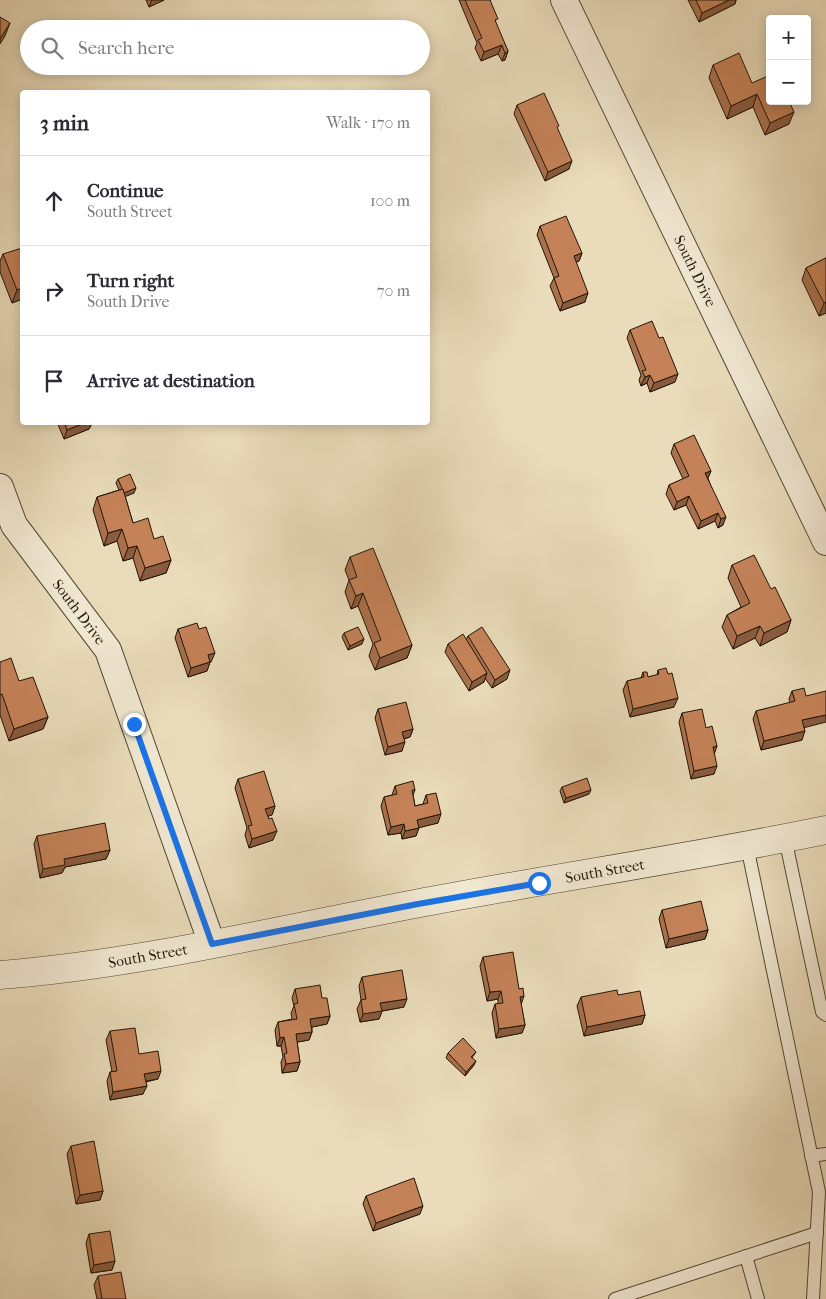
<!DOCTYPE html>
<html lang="en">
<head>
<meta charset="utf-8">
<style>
	:root { --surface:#fff; --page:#f2f2f3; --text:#2b2b33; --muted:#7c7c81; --line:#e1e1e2 }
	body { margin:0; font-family:"IM FELL French Canon",serif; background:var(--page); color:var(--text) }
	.controls { position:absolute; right:15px; top:15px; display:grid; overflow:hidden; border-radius:5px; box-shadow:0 2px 12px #0003 }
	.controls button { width:45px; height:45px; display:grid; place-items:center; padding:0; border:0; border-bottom:1px solid var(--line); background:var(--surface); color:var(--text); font:25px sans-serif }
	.stop { position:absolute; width:15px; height:15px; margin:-11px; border:4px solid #1a73e8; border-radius:50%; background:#fff }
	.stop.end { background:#1a73e8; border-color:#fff; box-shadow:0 1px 5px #0008 }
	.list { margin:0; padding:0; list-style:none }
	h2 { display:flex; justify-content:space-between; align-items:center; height:65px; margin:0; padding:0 20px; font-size:21px }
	h2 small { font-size:16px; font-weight:400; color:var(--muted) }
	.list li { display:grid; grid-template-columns:32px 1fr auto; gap:15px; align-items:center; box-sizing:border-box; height:90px; padding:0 20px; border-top:1px solid var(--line) }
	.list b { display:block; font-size:19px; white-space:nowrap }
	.list p { margin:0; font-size:16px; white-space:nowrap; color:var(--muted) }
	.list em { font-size:16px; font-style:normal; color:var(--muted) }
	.icon { flex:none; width:28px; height:28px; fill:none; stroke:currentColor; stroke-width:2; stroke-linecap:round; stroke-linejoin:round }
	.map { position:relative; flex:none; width:826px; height:1299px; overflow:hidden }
	.search { position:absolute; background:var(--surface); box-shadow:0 2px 12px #0003; left:20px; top:20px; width:410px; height:55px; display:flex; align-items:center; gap:12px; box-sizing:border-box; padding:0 18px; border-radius:28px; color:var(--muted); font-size:19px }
	.panel { position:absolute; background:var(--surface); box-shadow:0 2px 12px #0003; left:20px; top:90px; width:410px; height:335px; border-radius:5px }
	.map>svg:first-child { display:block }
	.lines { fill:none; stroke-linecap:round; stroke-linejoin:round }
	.service-casing { stroke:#534834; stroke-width:14 }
	.minor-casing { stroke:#534834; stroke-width:28 }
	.tertiary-casing { stroke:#534834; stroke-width:29 }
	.service { stroke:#f1e8d2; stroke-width:12 }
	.minor { stroke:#f1e8d2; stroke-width:26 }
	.tertiary { stroke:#f1e8d2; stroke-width:28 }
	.wall { fill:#a9704c; stroke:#211608 }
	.shaded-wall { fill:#8a5b3e; stroke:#211608 }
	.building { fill:#c58258; stroke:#211608 }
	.route { stroke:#1a73e8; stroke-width:6 }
	.labels { text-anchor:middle; stroke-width:4; stroke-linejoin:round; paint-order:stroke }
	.street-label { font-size:15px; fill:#211608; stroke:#f1e8d2 }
</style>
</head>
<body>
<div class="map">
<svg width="826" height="1299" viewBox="0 0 826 1299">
	<rect width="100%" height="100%" fill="#eadcba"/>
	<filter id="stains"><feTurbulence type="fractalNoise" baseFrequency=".004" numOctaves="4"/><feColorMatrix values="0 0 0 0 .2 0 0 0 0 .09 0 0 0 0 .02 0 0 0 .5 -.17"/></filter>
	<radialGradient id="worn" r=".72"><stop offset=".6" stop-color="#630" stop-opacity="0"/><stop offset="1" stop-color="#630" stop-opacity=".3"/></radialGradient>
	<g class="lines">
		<defs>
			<g id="service">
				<path d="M785 838 822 1012 826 1015"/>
				<path d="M747 846 819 1192 813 1299"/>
				<path d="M811 1156 826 1154"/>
				<path d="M746 1256 758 1299"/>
				<path d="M615 1299 817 1233"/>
			</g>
			<g id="minor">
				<path d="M564 0 826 542"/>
				<path d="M0 487 14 525 108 650 212 944"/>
			</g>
			<path id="tertiary" d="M0 975C140 964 277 930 415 904 552 878 690 858 826 830"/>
		</defs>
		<!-- service casing -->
		<use href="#service" class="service-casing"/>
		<!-- minor casing -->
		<use href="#minor" class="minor-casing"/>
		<!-- tertiary casing -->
		<use href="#tertiary" class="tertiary-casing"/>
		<!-- service -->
		<use href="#service" class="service"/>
		<!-- minor -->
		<use href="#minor" class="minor"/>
		<!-- tertiary -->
		<use href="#tertiary" class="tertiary"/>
	</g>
	<!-- wall -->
	<g class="wall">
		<path d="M146 0H164L149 7Z"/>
		<path d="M459 0H490L496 24 508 51 505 60 502 61 498 54 481 61 475 48 477 43Z"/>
		<path d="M688 0H736L735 4 699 22Z"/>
		<path d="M713 65 752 83 789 124 765 135 753 107 727 119 709 78Z"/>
		<path d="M517 105 558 130 569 169 545 181 514 114Z"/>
		<path d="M540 226 582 253 579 261 576 262 585 302 560 311 550 286 554 278 537 235Z"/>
		<path d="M3 254 22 299 12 303 0 272V261Z"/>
		<path d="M826 258V313L819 316 802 280 806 268Z"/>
		<path d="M630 330 675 382 650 392 647 383 641 386 639 380 641 375 627 338Z"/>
		<path d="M57 422H96L91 425 89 429 64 439Z"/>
		<path d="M674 444 711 471 708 478 723 525 718 528 715 521 698 529 686 505 674 510 666 494 669 485 683 479 671 453Z"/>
		<path d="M118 479 134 493 125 496 133 523 154 539 171 560 166 573 140 581 133 558 123 561 117 541 104 546 93 510 97 497 119 490 116 483Z"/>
		<path d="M350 557 412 645 407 658 375 670 369 656 373 644 358 606 351 609 345 592 349 580 345 570Z"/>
		<path d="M732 565 771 589 791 620 787 632 760 646 755 638 733 649 722 627 727 615 741 607 728 578Z"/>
		<path d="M178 629H199L211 662H210L207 671 188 677 175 638Z"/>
		<path d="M344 633 362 644 348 650 342 637Z"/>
		<path d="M468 636 507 679 492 688 485 678 484 682 469 691 445 652 448 644 466 640Z"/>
		<path d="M0 662 19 681 48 717 43 729 9 741 0 715Z"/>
		<path d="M658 670 674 707 630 717 623 690 627 681 641 678 643 672 648 677 657 675Z"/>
		<path d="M792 691 804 728 802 740 761 750 753 719 756 711 790 703 789 699Z"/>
		<path d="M378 709 413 729 410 737 404 739 402 751 385 755 375 718Z"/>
		<path d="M682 713 706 728 717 746 714 753V774L691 779 679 722Z"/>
		<path d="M238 779 275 806 272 815 268 816 273 840 249 848 245 835 247 828 235 788Z"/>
		<path d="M395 786 415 790 413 795 415 806 423 804 426 795 438 823 419 827 416 836 402 839 401 833 388 835 381 806 384 797 392 795Z"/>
		<path d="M562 787 589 794 564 803 560 791Z"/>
		<path d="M37 836 110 850 106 859 65 867 62 873 40 878 34 844Z"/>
		<path d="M662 910 708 930 705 939 666 948 659 919Z"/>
		<path d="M483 957 521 1004 525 1025 522 1033 496 1038 492 1013 495 1004H498V999L487 1001 480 966Z"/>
		<path d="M362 977 404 1007 382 1011 379 1019 360 1022 357 1009 361 1000 359 986Z"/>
		<path d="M295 989 322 998 330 1016 327 1024 312 1027V1032L309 1040 297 1042 300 1062 297 1071 282 1073 281 1062 283 1057 281 1046H277L275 1030 278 1022 292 1019 291 1013 294 1006 292 998Z"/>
		<path d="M618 995 645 1015 642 1024 584 1036 577 1006 581 997Z"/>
		<path d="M110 1031 139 1054 158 1079 146 1082 143 1094 110 1100 107 1081 110 1072H112L106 1040Z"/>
		<path d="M476 1052 472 1058 474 1065 465 1076 446 1058 448 1053Z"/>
		<path d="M71 1146 103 1191 100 1200 76 1204 67 1154Z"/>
		<path d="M366 1196 420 1214 373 1231 363 1204Z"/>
		<path d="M89 1234 115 1261 112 1270 91 1273 86 1243Z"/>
		<path d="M98 1276 126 1299H97L94 1285Z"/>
	</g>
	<!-- shaded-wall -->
	<g class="shaded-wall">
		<path d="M152 0H164L149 7Z"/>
		<path d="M729 0H736L735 4 699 22 702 13Z"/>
		<path d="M10 23 5 36 0 44V39Z"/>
		<path d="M502 45 498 54 481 61 484 52Z"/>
		<path d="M508 51 505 60 502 61 505 53Z"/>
		<path d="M757 94 753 107 727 119 731 106Z"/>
		<path d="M794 112 789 124 765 135 770 123Z"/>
		<path d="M572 161 569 169 545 181 548 172Z"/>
		<path d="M582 253 579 261 571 265 574 256Z"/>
		<path d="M22 288V299L12 303 17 290Z"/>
		<path d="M588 293 585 302 560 311 563 303Z"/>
		<path d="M826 302V313L819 316 824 303Z"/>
		<path d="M678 374 675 382 650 392 654 383Z"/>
		<path d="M650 375 647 383 641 386 645 377Z"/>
		<path d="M87 422H96L91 425 89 429 64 439 67 430Z"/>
		<path d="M711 471 707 479 705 473Z"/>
		<path d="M136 488 134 493 122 498 123 493Z"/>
		<path d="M689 496 686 505 674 510 677 502Z"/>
		<path d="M718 513 715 521 698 529 701 521Z"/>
		<path d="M726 517 723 525 718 528 721 519Z"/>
		<path d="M122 529 117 541 104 546 108 533Z"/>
		<path d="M137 546 133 558 123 561 128 548Z"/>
		<path d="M171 560 166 573 140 581 145 568Z"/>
		<path d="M363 593 358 606 351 609 356 596Z"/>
		<path d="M791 620 787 632 760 646 764 633Z"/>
		<path d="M760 626 755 638 733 649 737 636Z"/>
		<path d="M364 639 362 644 348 650 350 646Z"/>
		<path d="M412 645 407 658 375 670 380 658Z"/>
		<path d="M215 653 211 662 205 664 208 655Z"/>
		<path d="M210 662 207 671 188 677 191 668Z"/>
		<path d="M510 670 507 679 492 688 495 680Z"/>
		<path d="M487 673 484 682 469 691 472 682Z"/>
		<path d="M678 698 674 707 630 717 633 709Z"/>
		<path d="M826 715V722L799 729 802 720Z"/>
		<path d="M48 717 43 729 9 741 14 729Z"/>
		<path d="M413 729 410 737 399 740 402 732Z"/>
		<path d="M805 731 802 740 761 750 764 741Z"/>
		<path d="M405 742 402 751 385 755 388 747Z"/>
		<path d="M717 746 714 755 713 747Z"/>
		<path d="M717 766 714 774 691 779 694 771Z"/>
		<path d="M591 790 589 794 564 803 566 798Z"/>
		<path d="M275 806 272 815 262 818 265 809Z"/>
		<path d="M441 814 438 823 414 829 417 820Z"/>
		<path d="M404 824 401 833 388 835 391 827Z"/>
		<path d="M419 828 416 836 402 839 405 831Z"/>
		<path d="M277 831 273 840 249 848 252 839Z"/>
		<path d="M110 850 106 859 65 867 62 873 40 878 43 869 64 859Z"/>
		<path d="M708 930 705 939 666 948 669 939Z"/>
		<path d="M501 991 498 999 487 1001 490 992Z"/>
		<path d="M524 996 521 1005 520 997Z"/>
		<path d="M407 999 404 1007 382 1011 379 1019 360 1022 363 1014 380 1003Z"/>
		<path d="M645 1015 642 1024 584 1036 587 1027Z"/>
		<path d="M330 1016 327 1024 307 1028 310 1019Z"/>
		<path d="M525 1025 522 1033 496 1038 499 1029Z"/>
		<path d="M312 1032 309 1040 293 1043 296 1034Z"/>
		<path d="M284 1037 281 1046H277L280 1038Z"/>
		<path d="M476 1061 474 1065 465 1076 466 1072Z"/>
		<path d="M300 1062 297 1071 282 1073 286 1064Z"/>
		<path d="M161 1071 158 1079 141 1082 144 1074Z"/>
		<path d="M147 1086 143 1094 110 1100 113 1092Z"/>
		<path d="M103 1191 100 1200 76 1204 80 1195Z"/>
		<path d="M423 1206 420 1214 373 1231 376 1223Z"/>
		<path d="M115 1261 112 1270 91 1273 94 1265Z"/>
	</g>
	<!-- building -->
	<g class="building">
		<path d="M465 0H490L498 19 495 20 508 51 505 53 502 45 484 52 478 40 482 38Z"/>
		<path d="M696 0H729L702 13Z"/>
		<path d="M0 17 10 23 0 39Z"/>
		<path d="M739 53 752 83 770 75V101H789L794 112 770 123 757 94 731 106 713 65Z"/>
		<path d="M544 93 559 126 557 127 572 161 548 172 517 105Z"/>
		<path d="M566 216 582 253 574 256 588 293 563 303 554 278 559 276 540 226Z"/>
		<path d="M22 248V288L17 290 3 254Z"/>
		<path d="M826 258V302L824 303 806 268Z"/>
		<path d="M652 321 659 338 663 337 678 374 654 383 650 375 645 377 642 371 646 370 630 330Z"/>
		<path d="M64 422H87L67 430Z"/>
		<path d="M694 435 711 471 705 473 726 517 721 519 718 513 701 521 689 496 677 502 669 485 689 476 674 444Z"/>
		<path d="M130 474 136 488 124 493 118 479Z"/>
		<path d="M123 489 133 523 148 518 154 539 163 536 171 560 145 568 137 546 128 548 122 529 108 533 97 497Z"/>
		<path d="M373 548 412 645 380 658 374 643 381 640 363 593 356 596 349 580 357 577 350 557Z"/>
		<path d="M754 555 771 589 775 587 791 620 764 633 760 626 737 636 727 615 750 603 732 565Z"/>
		<path d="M197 623 199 629 206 627 215 653 208 655 210 662 191 668 178 629Z"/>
		<path d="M358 627 364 639 350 646 344 633Z"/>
		<path d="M482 627 510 670 495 680 468 636Z"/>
		<path d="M463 634 487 673 472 682 448 644Z"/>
		<path d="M11 658 19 681 33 677 48 717 14 729 2 694 0 695V662Z"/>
		<path d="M666 668 668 674 672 673 678 698 633 709 627 681 644 677 643 672H647L648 677 659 674 658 670Z"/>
		<path d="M804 688 806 696 826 691V715L802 720 805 731 764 741 756 711 795 701 792 691Z"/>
		<path d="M406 702 413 729 402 732 405 742 388 747 378 709Z"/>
		<path d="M702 709 706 728 712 726 717 746 713 747 717 766 694 771 682 713Z"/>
		<path d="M264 771 275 806 265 809 269 819 272 818 277 831 252 839 248 826 252 825 238 779Z"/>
		<path d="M587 778 591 790 566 798 562 787Z"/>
		<path d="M413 781 415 790H412L415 806 428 803 426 795 436 793 441 814 417 820 419 828 405 831 404 824 391 827 384 797 397 794 395 786Z"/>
		<path d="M105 823 110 850 64 859 65 865 43 869 37 836Z"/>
		<path d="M701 901 708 930 669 939 662 910Z"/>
		<path d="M513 952 519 989 523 988 524 996 520 997 525 1025 499 1029 495 1004 503 1003 501 991 490 992 483 957Z"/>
		<path d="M402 970 407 999 380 1003 382 1011 363 1014 361 1000 366 999 362 977Z"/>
		<path d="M320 985 322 998H327L330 1016 310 1019 312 1032 296 1034 300 1062 286 1064 284 1054 287 1053 284 1037 280 1038 278 1022 297 1019 294 1004 298 1003 295 989Z"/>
		<path d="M617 990 618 995 640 991 645 1015 587 1027 581 997Z"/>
		<path d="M135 1028 139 1054 158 1051 161 1071 144 1074 147 1086 113 1092 110 1072 117 1071 110 1031Z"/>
		<path d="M463 1038 476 1052 471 1057 476 1061 466 1072 448 1053Z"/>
		<path d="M94 1141 103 1191 80 1195 71 1146Z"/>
		<path d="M414 1178 423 1206 376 1223 366 1196Z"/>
		<path d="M110 1231 115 1261 94 1265 89 1234Z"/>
		<path d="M121 1272 126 1299H102L98 1276Z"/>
	</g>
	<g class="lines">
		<!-- route -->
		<path class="route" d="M134 724 212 944 418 904 539 883"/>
	</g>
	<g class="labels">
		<!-- street labels -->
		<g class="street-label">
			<text transform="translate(695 271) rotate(64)" y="5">South Drive</text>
			<text transform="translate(79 612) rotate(53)" y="5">South Drive</text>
			<text transform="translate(605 871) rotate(-10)" y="5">South Street</text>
			<text transform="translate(148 956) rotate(-10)" y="5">South Street</text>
		</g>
	</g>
	<rect width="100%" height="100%" filter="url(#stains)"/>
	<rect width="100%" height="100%" fill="url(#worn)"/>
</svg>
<div class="controls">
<button>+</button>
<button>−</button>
</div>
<div class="stop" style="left:539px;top:883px"></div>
<div class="stop end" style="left:134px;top:724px"></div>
<div class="search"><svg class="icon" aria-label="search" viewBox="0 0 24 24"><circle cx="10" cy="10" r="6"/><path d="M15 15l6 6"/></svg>Search here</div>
<section class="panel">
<h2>3 min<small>Walk · 170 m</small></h2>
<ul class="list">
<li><svg class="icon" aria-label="ahead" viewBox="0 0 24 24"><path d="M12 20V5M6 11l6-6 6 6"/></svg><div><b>Continue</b><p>South Street</p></div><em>100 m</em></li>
<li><svg class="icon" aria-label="right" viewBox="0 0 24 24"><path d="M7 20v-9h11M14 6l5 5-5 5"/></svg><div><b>Turn right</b><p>South Drive</p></div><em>70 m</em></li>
<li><svg class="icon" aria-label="arrive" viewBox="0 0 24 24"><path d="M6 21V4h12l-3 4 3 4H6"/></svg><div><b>Arrive at destination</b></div></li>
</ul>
</section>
</div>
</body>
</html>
